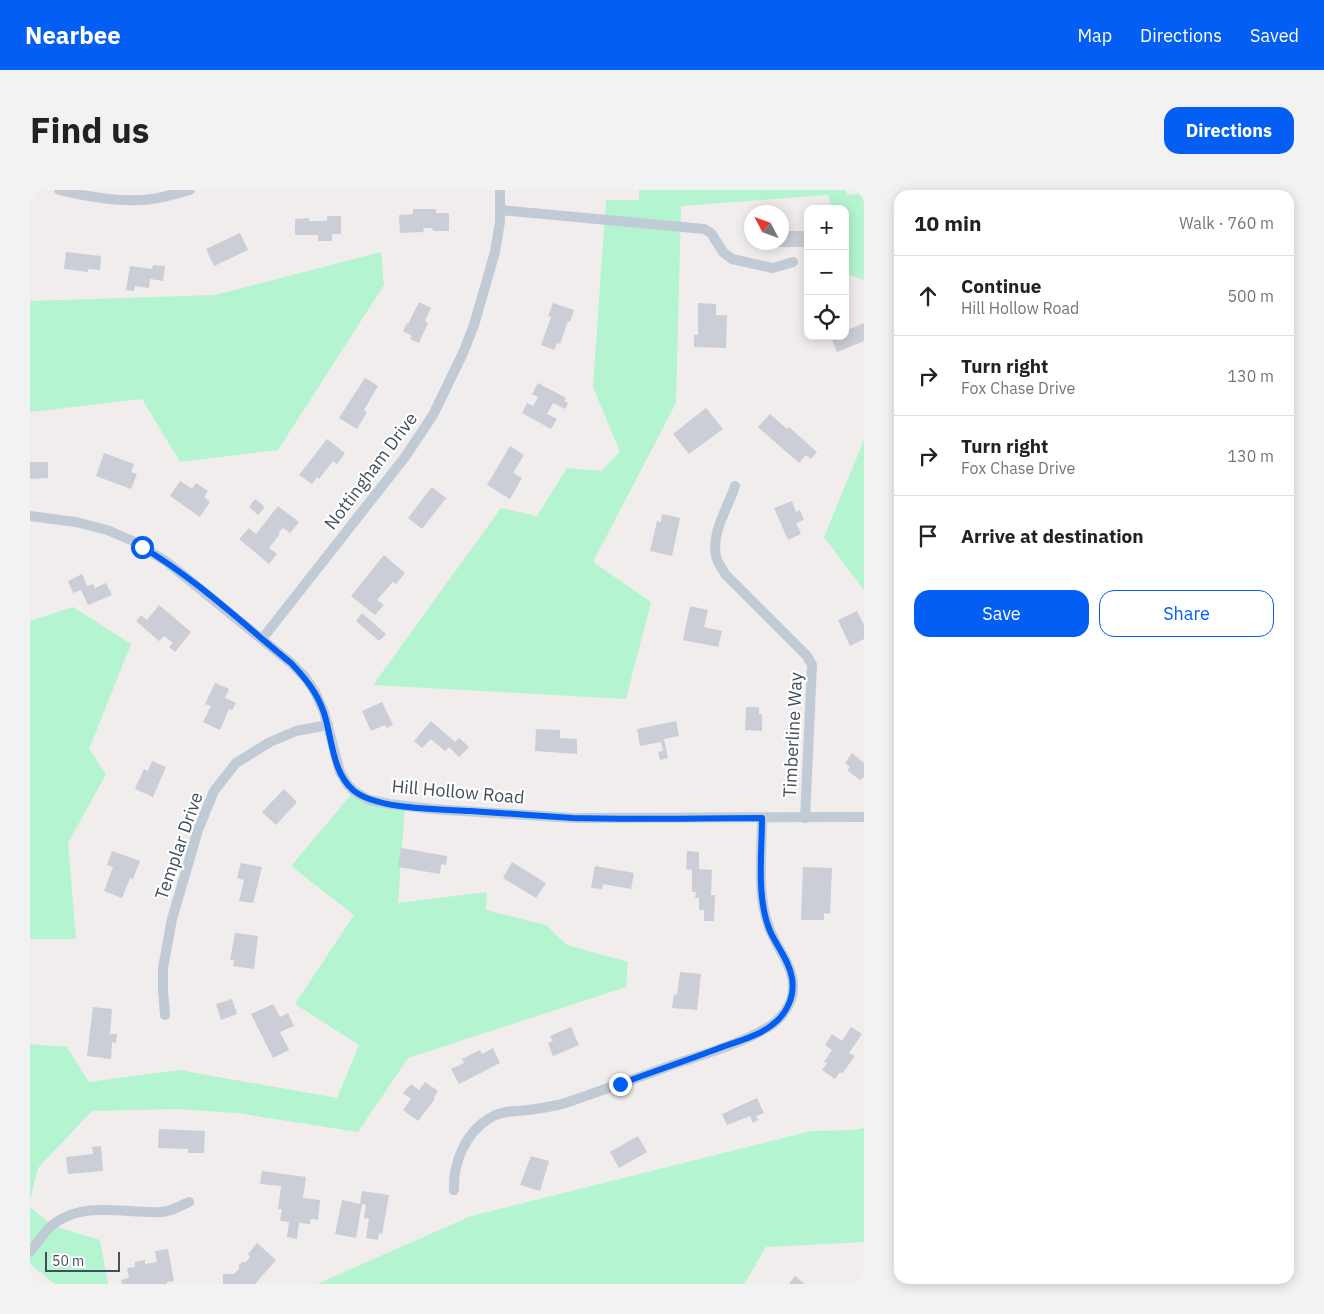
<!DOCTYPE html>
<html lang="en">
<head>
<meta charset="utf-8">
<style>
	:root { --surface:#fff; --page:#f2f2f2; --text:#222; --muted:#767676; --line:#e0e0e0; --accent:#035ef4 }
	body { margin:0; font-family:"IBM Plex Sans",sans-serif; background:var(--page); color:var(--text) }
	.controls { position:absolute; right:15px; top:15px; display:grid; overflow:hidden; border-radius:10px; box-shadow:0 2px 12px #0003 }
	.controls button { width:45px; height:45px; display:grid; place-items:center; padding:0; border:0; border-bottom:1px solid var(--line); background:var(--surface); color:var(--text); font:25px sans-serif }
	.compass { position:absolute; left:714px; top:15px; width:45px; height:45px; border-radius:50%; background:var(--surface); box-shadow:0 2px 12px #0003; rotate:311deg }
	.scale { position:absolute; left:15px; bottom:12px; width:75px; box-sizing:border-box; padding-left:5px; border:2px solid #434f5d; border-top:0; font-size:14px; line-height:18px; white-space:nowrap; color:#434f5d; -webkit-text-stroke:4px #fff; paint-order:stroke }
	.stop { position:absolute; width:15px; height:15px; margin:-11px; border:4px solid #035ef4; border-radius:50%; background:#fff }
	.stop.end { background:#035ef4; border-color:#fff; box-shadow:0 1px 5px #0008 }
	.list { margin:0; padding:0; list-style:none }
	h2 { display:flex; justify-content:space-between; align-items:center; height:65px; margin:0; padding:0 20px; font-size:21px }
	h2 small { font-size:16px; font-weight:400; color:var(--muted) }
	.list li { display:grid; grid-template-columns:32px 1fr auto; gap:15px; align-items:center; box-sizing:border-box; height:80px; padding:0 20px; border-top:1px solid var(--line) }
	.list b { display:block; font-size:19px; white-space:nowrap }
	.list p { margin:0; font-size:16px; white-space:nowrap; color:var(--muted) }
	.list em { font-size:16px; font-style:normal; color:var(--muted) }
	.actions { display:flex; gap:10px; padding:15px 20px }
	.actions a { flex:1; padding:11px 0; border:1px solid var(--accent); border-radius:15px; text-align:center; font-size:18px; color:var(--accent) }
	.actions .main { background:var(--accent); color:#fff }
	.icon { flex:none; width:28px; height:28px; fill:none; stroke:currentColor; stroke-width:2; stroke-linecap:round; stroke-linejoin:round }
	.map { position:relative; flex:none; width:834px; height:1094px; overflow:hidden; border-radius:15px }
	header { display:flex; align-items:center; gap:30px; box-sizing:border-box; height:70px; padding:0 25px; background:var(--accent); color:#fff }
	header strong { font-size:24px }
	nav { display:flex; gap:28px; margin-inline-start:auto; font-size:18px }
	.intro { display:flex; align-items:center; justify-content:space-between; box-sizing:border-box; height:120px; padding:0 30px }
	h1 { margin:0; font-size:35px }
	.button { padding:12px 22px; border-radius:15px; background:var(--accent); color:#fff; font-size:18px; font-weight:700 }
	main { display:flex; gap:30px; padding:0 30px }
	aside { flex:1; background:var(--surface); border-radius:15px; box-shadow:0 2px 12px #0003 }
	.map>svg:first-child { display:block }
	.green { fill:#b4f4d1 }
	.building { fill:#cbced6 }
	.lines { fill:none; stroke-linecap:round; stroke-linejoin:round }
	.minor { stroke:#c1cbd6; stroke-width:10 }
	.route { stroke:#035ef4; stroke-width:6 }
	.labels { text-anchor:middle; stroke-width:4.5; stroke-linejoin:round; paint-order:stroke }
	.street-label { font-size:18px; fill:#434f5d; stroke:#fff }
</style>
</head>
<body>
<header>
<strong>Nearbee</strong>
<nav><a>Map</a><a>Directions</a><a>Saved</a></nav>
</header>
<div class="intro"><h1>Find us</h1><a class="button">Directions</a></div>
<main>
<div class="map">
<svg width="834" height="1094" viewBox="0 0 834 1094">
	<rect width="100%" height="100%" fill="#f0edec"/>
	<!-- green -->
	<g class="green">
		<path d="M609 0H816L817 5 834 3V90L817 84 815 19H802L798 5 651 16 646 213 563 372 621 412 596 509 343 495 471 318 507 326 537 278 571 281 590 262 563 197 576 10H609Z"/>
		<path d="M351 62 354 95 248 260 150 272 112 209 0 222V111L185 105Z"/>
		<path d="M834 250V400L794 347Z"/>
		<path d="M43 417 101 454 59 559 76 584 38 653 46 749H0V431Z"/>
		<path d="M325 600 375 616 368 713 457 702 456 720 516 735 537 755 598 772 596 797 378 868 328 942 207 923 147 919 62 921 8 978 0 1010V854L37 857 59 892 149 880 307 908 329 855 265 814 324 725 261 676Z"/>
		<path d="M834 938V1052L736 1057 714 1094H287L441 1026 781 941 824 940Z"/>
		<path d="M0 1017 23 1036 70 1050 78 1094H25L0 1074Z"/>
	</g>
	<!-- building -->
	<g class="building">
		<path d="M383 19H406V23H419V41H403L402 38H393L394 42 370 43 369 25 383 24Z"/>
		<path d="M297 26H311V44H302V51H288V45H265V29L279 28V31H297Z"/>
		<path d="M752 41H778V57H745V52H752Z"/>
		<path d="M210 43 218 60 184 76 176 59Z"/>
		<path d="M36 62 71 66 70 80 58 79V82L34 79Z"/>
		<path d="M123 75 135 76 133 91 120 89 119 98 105 96 104 101 96 100 100 76 122 79Z"/>
		<path d="M389 112 401 118 395 131 398 133 389 153 380 149 382 146 373 141 377 133 378 134Z"/>
		<path d="M523 113 544 120 540 132 538 131 530 154 527 153 524 160 511 155 521 127 518 126Z"/>
		<path d="M668 113 686 114V125H697L696 158 664 157V145H668Z"/>
		<path d="M834 133V151L807 162 801 147 815 146V141Z"/>
		<path d="M335 188 348 196 334 220 337 222 327 239 309 228Z"/>
		<path d="M508 193 536 208 534 211 538 213 535 219 523 213 517 224 527 229 521 239 492 223 497 213 503 216 508 207 502 204Z"/>
		<path d="M676 218 693 239 659 264 643 244Z"/>
		<path d="M740 224 757 239 759 237 787 262 781 269 776 265 769 273 728 237Z"/>
		<path d="M297 249 315 263 307 274 303 271 289 289 287 287 282 294 269 285Z"/>
		<path d="M480 256 494 265 483 283 492 288 480 309 457 295Z"/>
		<path d="M74 263 104 274 101 282 107 284 101 299 66 286Z"/>
		<path d="M0 272H18V288L0 289Z"/>
		<path d="M150 291 162 299 166 293 178 301 174 307 180 312 170 327 140 306Z"/>
		<path d="M402 297 416 308 392 339 378 328Z"/>
		<path d="M225 309 235 317 228 325 219 317Z"/>
		<path d="M762 311 766 322 770 320 774 330 766 333 771 344 758 350 744 318Z"/>
		<path d="M248 316 269 332 260 343 253 338 248 343 250 344 239 358 247 364 239 374 209 349 219 338 226 344Z"/>
		<path d="M632 324 650 328 642 366 620 361 627 331 631 332Z"/>
		<path d="M354 365 375 383 366 394 363 392 347 410 354 415 345 425 321 406Z"/>
		<path d="M52 384 57 396 63 394 65 398 76 393 82 405 58 415 51 400 43 403 38 391Z"/>
		<path d="M129 415 161 442 145 462 139 457 143 453 134 446 129 451 106 431 111 425 117 430Z"/>
		<path d="M660 416 678 420 674 437 692 441 688 457 653 450Z"/>
		<path d="M827 421 834 435V449L820 456 808 430Z"/>
		<path d="M332 423 356 444 349 451 326 431Z"/>
		<path d="M185 493 199 499 195 508 206 513 202 520 199 519 190 540 173 532 181 516 175 514Z"/>
		<path d="M352 512 363 535 357 538 355 535 341 541 332 521Z"/>
		<path d="M716 517H729V524H732V541L715 540Z"/>
		<path d="M401 531 425 552 429 548 439 557 429 567 419 557 415 561 401 549 392 558 384 551Z"/>
		<path d="M646 531 649 546 634 549 638 568 630 570 628 562 633 561 631 552 610 556 607 539Z"/>
		<path d="M506 539 530 540V548L547 549V564L505 561Z"/>
		<path d="M822 563 834 573V587L830 590 817 580 820 577 815 573Z"/>
		<path d="M122 571 136 577 123 607 105 599 114 579 118 581Z"/>
		<path d="M254 599 267 612 246 635 232 622Z"/>
		<path d="M371 658 417 666 416 675 411 674 410 684 368 677Z"/>
		<path d="M82 661 110 671 103 689 100 688 92 708 74 701 83 677 77 675Z"/>
		<path d="M657 661 669 662V679L682 680 681 705H685L684 731H674V720H669V708H665L666 702H662V680L656 679Z"/>
		<path d="M482 672 516 693 506 708 473 688Z"/>
		<path d="M211 673 232 677 223 713 209 711 214 690 207 688Z"/>
		<path d="M565 676 604 683 601 699 573 694 572 699 561 698Z"/>
		<path d="M773 677 802 678 800 724 794 723V730H771Z"/>
		<path d="M205 743 228 746 224 779 203 776 204 770H200Z"/>
		<path d="M650 782 671 784 667 820 642 818 644 804 647 805Z"/>
		<path d="M202 809 207 824 191 830 186 814Z"/>
		<path d="M243 814 250 827 258 823 264 836 250 842 259 860 243 868 221 824Z"/>
		<path d="M63 817 82 819 80 844H87L86 853 82 852 81 869 57 866Z"/>
		<path d="M541 837 549 855 523 866 518 853 523 851 520 846Z"/>
		<path d="M821 837 832 844 819 863 825 866 812 884 810 882 805 889 792 880 797 873 794 872 802 860 795 855 802 844 812 851Z"/>
		<path d="M463 858 470 873 429 894 421 879 434 873 432 869 450 860 452 864Z"/>
		<path d="M395 892 408 901 404 907 405 909 388 931 373 920 381 909 373 903 381 894 389 900Z"/>
		<path d="M727 908 734 923 726 926 728 930 723 933 720 926 697 935 692 924Z"/>
		<path d="M129 939 175 941 174 963H158V959L128 958Z"/>
		<path d="M608 946 617 962 589 978 580 962Z"/>
		<path d="M71 956 73 981 38 984 36 967 63 964 62 957Z"/>
		<path d="M501 966 519 971 510 1001 490 995Z"/>
		<path d="M232 981 276 987 273 1008 290 1010 288 1030 281 1029 280 1034 269 1033 267 1049 257 1047 259 1032 250 1031 252 1019H248L251 996 230 994Z"/>
		<path d="M332 1001 359 1005 352 1044 349 1043 348 1050 336 1048 339 1029 334 1028 336 1015 332 1014 326 1048 305 1044 312 1010 330 1014Z"/>
		<path d="M227 1053 246 1070 225 1094H193V1084H204L209 1079V1075L212 1072H216L220 1067 218 1064Z"/>
		<path d="M138 1059 144 1091 137 1092V1094H92L91 1090 99 1088 97 1078 105 1077V1072L115 1070V1074L127 1072 125 1061Z"/>
		<path d="M765 1086 775 1094H759Z"/>
	</g>
	<g class="lines">
		<!-- minor -->
		<g class="minor">
			<path d="M29 0C58 7 92 13 122 9 135 7 148 3 160 0"/>
			<path d="M470 20 674 39 681 43 693 62 702 69 743 78 763 72"/>
			<path d="M705 296C698 318 681 342 686 366 687 372 692 378 695 384L777 466 782 475 775 628"/>
			<path d="M0 326 46 332 77 340 103 351 137 372 261 473 275 487 285 502 294 522 310 582 318 595 324 601 339 610 360 614 402 619 544 628 834 627"/>
			<path d="M232 449 375 267 403 225 433 163 444 135 465 62 470 32V0"/>
			<path d="M135 825 133 800V778L142 729 168 640 184 601 206 573 240 552 266 541 298 535"/>
			<path d="M424 1000C423 973 435 944 458 929 471 920 484 922 498 920 508 919 518 917 528 915 540 912 552 907 564 903 590 894 616 885 642 875 674 864 711 854 740 836 749 830 757 820 761 810 770 783 749 763 740 740 726 706 732 664 732 628"/>
			<path d="M0 1062C6 1055 12 1045 19 1038 50 1009 94 1024 131 1022 141 1022 150 1016 159 1012"/>
		</g>
	</g>
	<g class="lines">
		<!-- route -->
		<path class="route" d="M112 357C166 389 212 433 261 473 275 488 287 502 294 523 302 547 302 582 323 600 346 620 410 619 440 621 474 623 509 626 543 628 606 630 669 628 732 628 732 663 726 708 740 741 747 757 759 770 762 788 765 806 757 824 742 835 727 847 705 852 687 859 655 871 622 882 590 894"/>
	</g>
	<g class="labels">
		<!-- street labels -->
		<g class="street-label">
			<text transform="translate(341 281) rotate(-53)" y="6">Nottingham Drive</text>
			<text transform="translate(763 545) rotate(-87)" y="6">Timberline Way</text>
			<text transform="translate(428 602) rotate(5)" y="6">Hill Hollow Road</text>
			<text transform="translate(149 656) rotate(-71)" y="6">Templar Drive</text>
		</g>
	</g>
</svg>
<div class="controls">
<button>+</button>
<button>−</button>
<button><svg class="icon" aria-label="locate" viewBox="0 0 24 24"><circle cx="12" cy="12" r="6"/><path d="M12 2v4M12 18v4M2 12h4M18 12h4"/></svg></button>
</div>
<svg class="compass" viewBox="-18 -18 36 36"><path d="M0-13l5 13h-10z" fill="#e53935"/><path d="M0 13l5-13h-10z" fill="#767676"/></svg>
<div class="scale">50 m</div>
<div class="stop" style="left:112px;top:357px"></div>
<div class="stop end" style="left:590px;top:894px"></div>
</div>
<aside>
<h2>10 min<small>Walk · 760 m</small></h2>
<ul class="list">
<li><svg class="icon" aria-label="ahead" viewBox="0 0 24 24"><path d="M12 20V5M6 11l6-6 6 6"/></svg><div><b>Continue</b><p>Hill Hollow Road</p></div><em>500 m</em></li>
<li><svg class="icon" aria-label="right" viewBox="0 0 24 24"><path d="M7 20v-9h11M14 6l5 5-5 5"/></svg><div><b>Turn right</b><p>Fox Chase Drive</p></div><em>130 m</em></li>
<li><svg class="icon" aria-label="right" viewBox="0 0 24 24"><path d="M7 20v-9h11M14 6l5 5-5 5"/></svg><div><b>Turn right</b><p>Fox Chase Drive</p></div><em>130 m</em></li>
<li><svg class="icon" aria-label="arrive" viewBox="0 0 24 24"><path d="M6 21V4h12l-3 4 3 4H6"/></svg><div><b>Arrive at destination</b></div></li>
</ul>
<div class="actions"><a class="main">Save</a><a>Share</a></div>
</aside>
</main>
</body>
</html>
